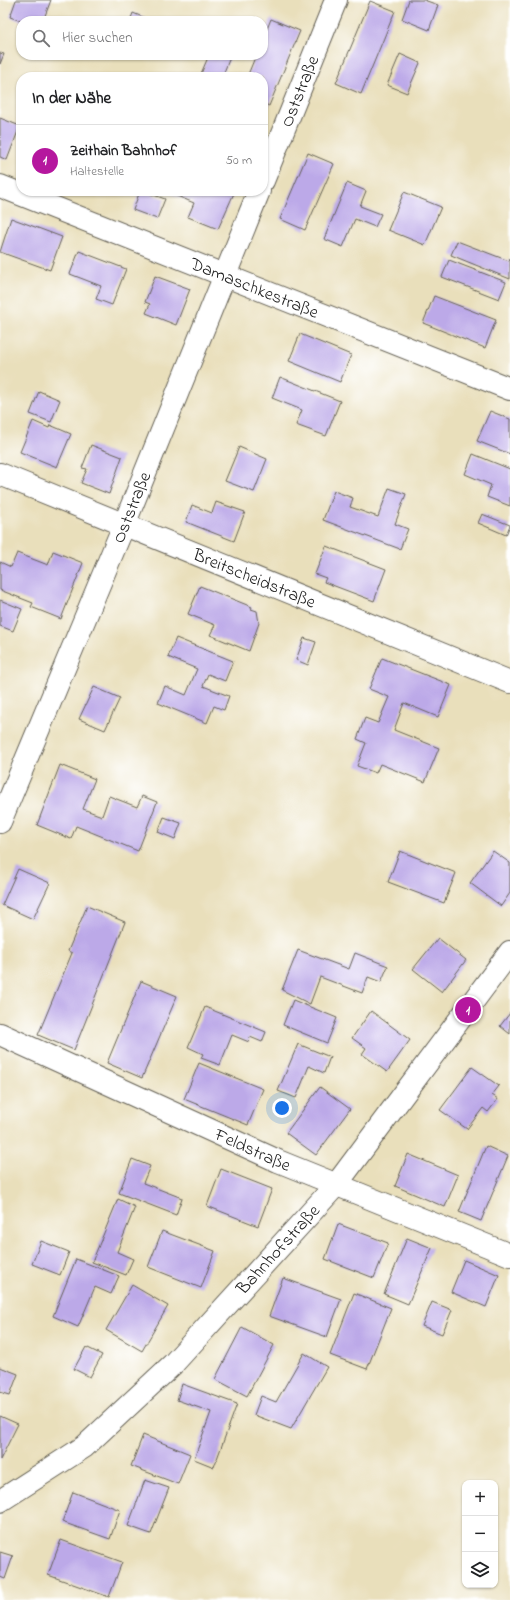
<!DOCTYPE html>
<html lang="de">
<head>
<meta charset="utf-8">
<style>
	:root { --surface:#fff; --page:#f6f6f6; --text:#202124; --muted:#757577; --line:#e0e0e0; --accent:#b5179e }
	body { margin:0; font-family:"Indie Flower",sans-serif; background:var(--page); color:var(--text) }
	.controls { position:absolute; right:12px; bottom:12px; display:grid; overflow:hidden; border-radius:8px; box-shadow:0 1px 3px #0004 }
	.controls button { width:36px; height:36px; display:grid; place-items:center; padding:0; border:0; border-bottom:1px solid var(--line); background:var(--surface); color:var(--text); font:20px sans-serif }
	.you { position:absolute; left:282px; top:1108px; width:14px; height:14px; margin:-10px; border:3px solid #fff; border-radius:50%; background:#1a73e8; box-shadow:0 0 0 6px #1a73e833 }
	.badge { display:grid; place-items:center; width:26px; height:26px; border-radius:50%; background:var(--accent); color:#fff; font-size:13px; font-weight:700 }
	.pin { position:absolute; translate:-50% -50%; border:2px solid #fff; box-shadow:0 1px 4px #0006 }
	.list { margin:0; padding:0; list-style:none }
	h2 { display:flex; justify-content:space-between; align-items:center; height:52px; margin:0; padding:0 16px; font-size:17px }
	h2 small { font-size:13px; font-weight:400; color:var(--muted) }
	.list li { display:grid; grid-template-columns:26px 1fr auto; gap:12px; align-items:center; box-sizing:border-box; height:72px; padding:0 16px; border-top:1px solid var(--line) }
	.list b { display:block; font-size:15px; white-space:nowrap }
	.list p { margin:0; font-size:13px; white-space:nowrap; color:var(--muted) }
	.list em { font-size:13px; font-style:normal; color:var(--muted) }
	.icon { flex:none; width:22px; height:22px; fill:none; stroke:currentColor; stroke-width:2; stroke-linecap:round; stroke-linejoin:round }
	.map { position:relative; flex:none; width:510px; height:1600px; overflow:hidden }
	.search { position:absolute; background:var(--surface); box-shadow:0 1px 3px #0004; left:16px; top:16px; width:252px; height:44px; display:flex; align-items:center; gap:10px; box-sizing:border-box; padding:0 14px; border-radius:16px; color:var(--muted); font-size:15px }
	.panel { position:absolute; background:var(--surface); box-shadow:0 1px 3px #0004; left:16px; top:72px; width:252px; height:124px; border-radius:16px }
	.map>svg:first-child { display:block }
	.building { fill:#bca9e8 }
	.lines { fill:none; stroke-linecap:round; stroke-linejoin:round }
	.minor-casing { stroke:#646054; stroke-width:24 }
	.tertiary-casing { stroke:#646054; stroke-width:24 }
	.minor { stroke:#fff; stroke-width:22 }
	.tertiary { stroke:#fff; stroke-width:22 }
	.labels { text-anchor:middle; stroke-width:4; stroke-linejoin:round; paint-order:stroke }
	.street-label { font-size:18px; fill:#1c1c1c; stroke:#fff }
</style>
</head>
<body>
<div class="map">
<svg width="510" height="1600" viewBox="0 0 510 1600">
	<rect width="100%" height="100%" fill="#fff"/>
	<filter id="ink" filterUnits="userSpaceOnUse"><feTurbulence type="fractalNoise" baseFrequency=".025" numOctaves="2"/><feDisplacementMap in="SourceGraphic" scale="8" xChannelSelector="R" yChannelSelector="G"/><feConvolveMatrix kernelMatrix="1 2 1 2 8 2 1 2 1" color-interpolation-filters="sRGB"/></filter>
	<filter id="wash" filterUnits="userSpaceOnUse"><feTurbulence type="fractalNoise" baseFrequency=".012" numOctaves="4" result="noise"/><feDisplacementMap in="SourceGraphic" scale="16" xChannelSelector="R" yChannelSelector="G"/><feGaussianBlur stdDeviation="0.9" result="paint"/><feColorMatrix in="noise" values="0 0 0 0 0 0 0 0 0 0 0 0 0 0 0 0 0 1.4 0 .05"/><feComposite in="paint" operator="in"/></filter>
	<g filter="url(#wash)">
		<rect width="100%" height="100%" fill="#e9dfbb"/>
		<g id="blocks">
			<!-- building -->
			<g class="building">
				<path d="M16 0H51L43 21H21L10 17Z"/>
				<path d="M409 0H424L438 5 429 30 402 19Z"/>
				<path d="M370 1 395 11 361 94 336 83Z"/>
				<path d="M133 13 150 20 149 21H130Z"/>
				<path d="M271 19 300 31 269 106 263 103V77H247L256 55H263V39Z"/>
				<path d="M0 53 4 54 0 64Z"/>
				<path d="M400 54 420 63 407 93 387 85Z"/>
				<path d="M209 55H231L222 77 200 76Z"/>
				<path d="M0 118 20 126 7 160 0 157Z"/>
				<path d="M308 153 334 164 305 230 280 219Z"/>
				<path d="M347 183 366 191 360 206 381 214 375 227 355 219 343 247 324 239Z"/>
				<path d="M140 191H143L165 199 157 219 133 210Z"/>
				<path d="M165 191H235L218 229 188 217 194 203Z"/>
				<path d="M404 192 441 207 425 245 388 230Z"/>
				<path d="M11 218 62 237 50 270 0 252Z"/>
				<path d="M457 241 509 261 510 258V279L451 255Z"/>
				<path d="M79 251 126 269 112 305 96 299 101 286 70 274Z"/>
				<path d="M449 260 506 282 499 299 442 277Z"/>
				<path d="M155 276 190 289 176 325 146 313 150 304 145 302Z"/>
				<path d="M434 296 496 320 485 348 423 323Z"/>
				<path d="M300 334 351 355 340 382 289 361Z"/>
				<path d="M280 377 340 401 326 436 296 425 302 410 272 398Z"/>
				<path d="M39 391 60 400 51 422 30 414Z"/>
				<path d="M490 411 510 419V454L477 441Z"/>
				<path d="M33 421 49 428 50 425 71 434 57 467 20 452Z"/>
				<path d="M91 445 122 457 109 494 81 483 87 469 82 468Z"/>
				<path d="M239 447 267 459 254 492 225 481Z"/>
				<path d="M473 454 510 469V506L487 497 491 485 465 474Z"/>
				<path d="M389 488 406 494 395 524 408 529 400 549 323 520 334 491 353 498 350 507 378 517Z"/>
				<path d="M216 502 245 512 234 541 186 522 192 505 212 513Z"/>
				<path d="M482 514 510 525 506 535 478 523Z"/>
				<path d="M326 546 386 569 374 601 324 582 326 578 315 574Z"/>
				<path d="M53 551 83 563 61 619 31 607 33 603 0 590V562L11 567 17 553 48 565Z"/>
				<path d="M200 586 252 607 251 609 257 611 259 623 249 651 210 635 215 625 188 614Z"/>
				<path d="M0 600 22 609 13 631 0 626Z"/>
				<path d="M176 638 233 661 225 681 208 674 203 686 229 696 224 710 214 706 207 723 158 703 165 686 186 695 197 669 168 657Z"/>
				<path d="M304 638 316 642 308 665 296 660Z"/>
				<path d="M382 658 451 685 438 717 404 703 394 730 439 748 425 782 380 764 376 773 357 766 366 743 357 739 365 718 378 723 389 697 369 689Z"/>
				<path d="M94 687 120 698 105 730 79 719Z"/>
				<path d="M60 765 95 779 83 809 102 816 109 796 137 807 142 796 157 802 138 851 76 826 71 839 37 825Z"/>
				<path d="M164 817 181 823 175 839 158 832Z"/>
				<path d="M400 851 456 873 444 903 388 882Z"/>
				<path d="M493 851 510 863V893L501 906 470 883Z"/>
				<path d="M18 869 50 883 33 919 2 905Z"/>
				<path d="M87 906 125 922 74 1050 38 1035 72 953 68 951Z"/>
				<path d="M438 938 466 960 442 992 413 969Z"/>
				<path d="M298 950 349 969 355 953 388 966 381 982 368 977 362 993 320 977 310 1004 282 990Z"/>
				<path d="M141 981 177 996 142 1078 107 1063Z"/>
				<path d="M293 1000 337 1018 327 1043 283 1025Z"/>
				<path d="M205 1007 266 1032 262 1042 250 1037 249 1042 232 1035 220 1065 201 1058 203 1054 188 1047Z"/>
				<path d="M371 1011 410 1040 387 1072 362 1054 366 1048 352 1038Z"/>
				<path d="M510 1013V1034L500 1026Z"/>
				<path d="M298 1044 330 1057 324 1073 309 1066 296 1098 278 1091Z"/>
				<path d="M199 1063 263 1089 248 1125 184 1099Z"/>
				<path d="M472 1067 499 1086 492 1095 498 1099 488 1112 483 1108 467 1129 440 1110Z"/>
				<path d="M320 1087 350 1109 316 1155 286 1133Z"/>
				<path d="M486 1146 508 1156 481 1221 459 1212Z"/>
				<path d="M408 1154 458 1175 445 1207 395 1186Z"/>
				<path d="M132 1159 150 1166 143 1183 182 1198 176 1215 119 1193Z"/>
				<path d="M221 1169 272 1189 258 1226 207 1206Z"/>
				<path d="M118 1199 135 1207 117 1252 133 1259 126 1275 92 1262Z"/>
				<path d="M338 1224 388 1243 374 1278 325 1259Z"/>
				<path d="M162 1231 215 1251 201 1288 148 1267Z"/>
				<path d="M407 1238 432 1248 408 1304 384 1294Z"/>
				<path d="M41 1241 69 1252 60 1275 32 1264Z"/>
				<path d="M76 1259 119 1276 111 1294 95 1287 78 1327 53 1316Z"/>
				<path d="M464 1260 499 1275 486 1307 451 1292Z"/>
				<path d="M283 1278 341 1299 327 1337 269 1316Z"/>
				<path d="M132 1285 168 1306 142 1351 106 1330Z"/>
				<path d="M354 1293 391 1308 367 1369 330 1355Z"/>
				<path d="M432 1302 452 1310 442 1334 422 1326Z"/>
				<path d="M242 1327 274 1345 247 1396 215 1379Z"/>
				<path d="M86 1347 102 1355 90 1377 74 1369Z"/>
				<path d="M304 1353 327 1367 291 1429 254 1415 261 1396 276 1402Z"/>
				<path d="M0 1367 18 1374 10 1395 0 1392Z"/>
				<path d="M182 1384 237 1404 214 1467 194 1459 211 1412 177 1400Z"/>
				<path d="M0 1416 18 1424 0 1460Z"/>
				<path d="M143 1435 190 1454 178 1484 131 1466Z"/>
				<path d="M145 1480 169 1488 151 1534 128 1526Z"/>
				<path d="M73 1492 120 1510 110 1539 62 1522Z"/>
				<path d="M61 1540 122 1562 109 1597 48 1575Z"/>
				<path d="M0 1552 13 1556 5 1579 0 1577Z"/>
			</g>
		</g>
	</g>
	<g filter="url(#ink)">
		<use href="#blocks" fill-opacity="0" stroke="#646054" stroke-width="1"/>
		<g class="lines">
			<defs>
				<g id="minor">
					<path id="s1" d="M263 181 336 0"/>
					<path id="s2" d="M0 186 510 389"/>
					<path id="s3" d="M0 474 510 682"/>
					<path id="s4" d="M0 822 124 525 259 191"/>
					<path id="s5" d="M0 1034 278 1161 510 1255"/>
				</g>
				<g id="tertiary">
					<path id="s6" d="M0 1501 84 1447 173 1364 336 1185 510 952"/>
				</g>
			</defs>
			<!-- minor casing -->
			<use href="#minor" class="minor-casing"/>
			<!-- tertiary casing -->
			<use href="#tertiary" class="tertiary-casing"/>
			<!-- minor -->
			<use href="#minor" class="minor"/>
			<!-- tertiary -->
			<use href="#tertiary" class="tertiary"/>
		</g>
	</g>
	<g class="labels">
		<!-- street labels -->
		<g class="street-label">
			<text dy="6" stroke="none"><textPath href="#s1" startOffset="97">Oststraße</textPath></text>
			<text dy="6" stroke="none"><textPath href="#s2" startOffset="274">Damaschkestraße</textPath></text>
			<text dy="6" stroke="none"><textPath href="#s4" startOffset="341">Oststraße</textPath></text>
			<text dy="6" stroke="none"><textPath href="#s3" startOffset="275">Breitscheidstraße</textPath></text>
			<text dy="6" stroke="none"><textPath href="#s5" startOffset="278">Feldstraße</textPath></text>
			<text dy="6" stroke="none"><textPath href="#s6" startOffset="377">Bahnhofstraße</textPath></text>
		</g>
	</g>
</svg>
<div class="controls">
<button>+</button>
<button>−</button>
<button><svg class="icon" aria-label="layers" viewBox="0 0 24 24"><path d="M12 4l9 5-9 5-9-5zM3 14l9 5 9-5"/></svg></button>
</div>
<div class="you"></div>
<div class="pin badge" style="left:468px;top:1010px">1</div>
<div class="search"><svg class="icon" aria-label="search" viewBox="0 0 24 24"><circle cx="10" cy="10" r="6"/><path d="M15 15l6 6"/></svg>Hier suchen</div>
<section class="panel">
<h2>In der Nähe<small></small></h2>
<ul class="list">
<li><span class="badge">1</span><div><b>Zeithain Bahnhof</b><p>Haltestelle</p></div><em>50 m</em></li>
</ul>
</section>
</div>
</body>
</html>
